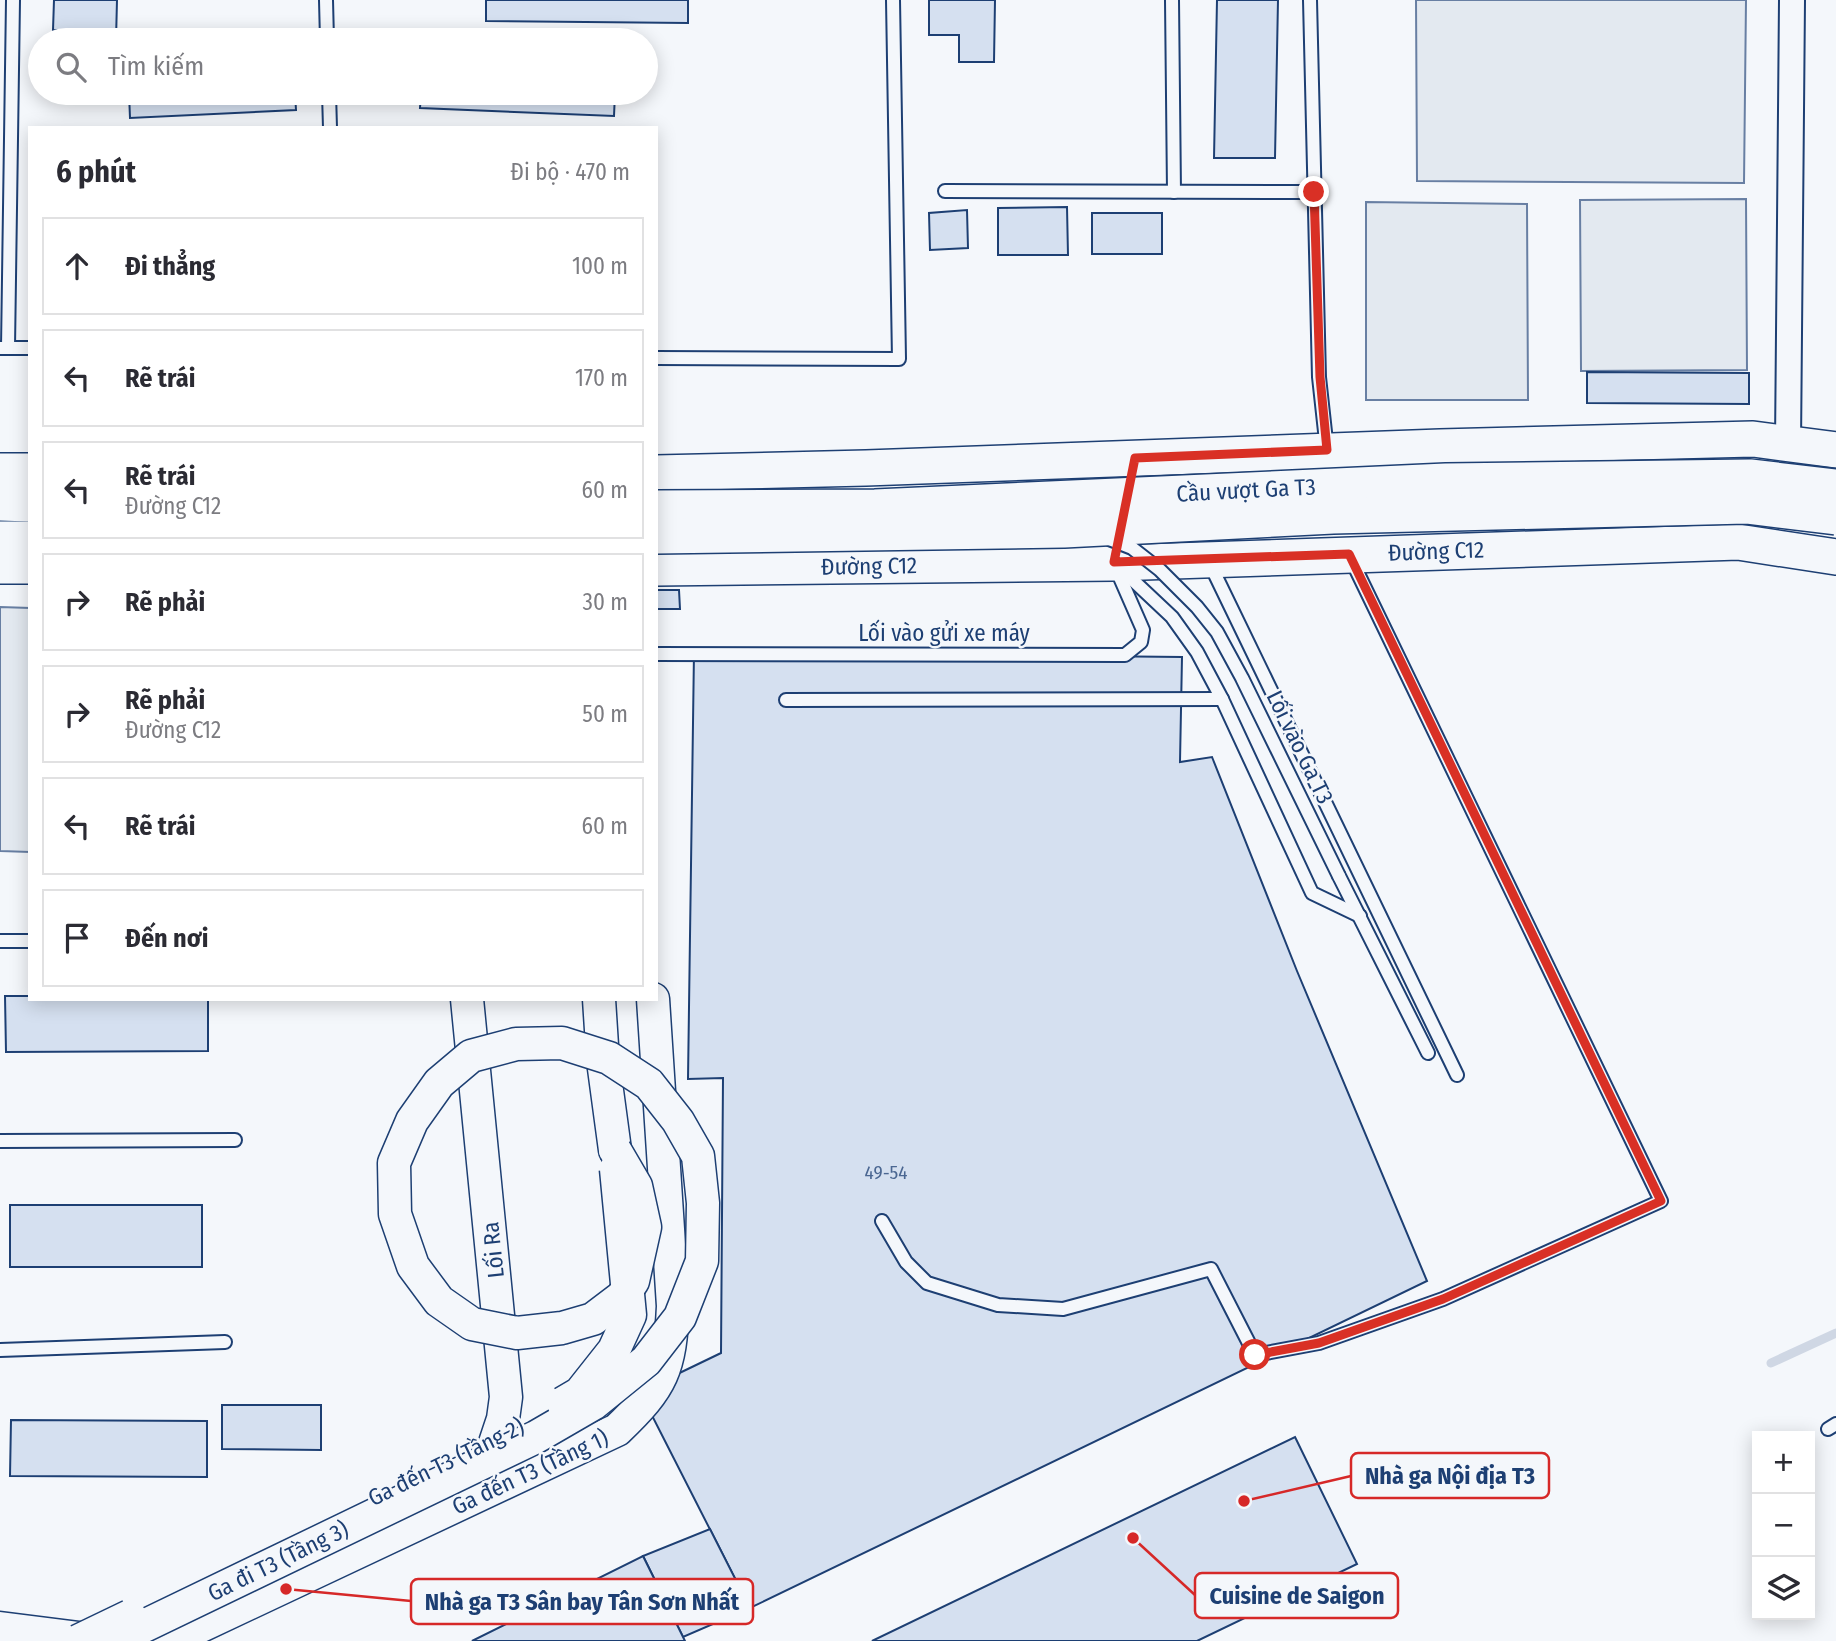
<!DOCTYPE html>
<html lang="vi">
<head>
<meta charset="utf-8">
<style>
	:root { --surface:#fff; --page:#f2f2f3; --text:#2b2b33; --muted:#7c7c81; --line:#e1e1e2 }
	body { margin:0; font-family:"Fira Sans Condensed",sans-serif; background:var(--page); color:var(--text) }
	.controls { position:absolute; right:21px; bottom:21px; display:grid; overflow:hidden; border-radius:0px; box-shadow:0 4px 18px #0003 }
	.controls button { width:63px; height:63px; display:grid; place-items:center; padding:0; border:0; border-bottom:2px solid var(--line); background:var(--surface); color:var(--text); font:35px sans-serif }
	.stop { position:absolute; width:21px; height:21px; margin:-16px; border:5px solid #d93025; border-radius:50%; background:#fff }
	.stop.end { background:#d93025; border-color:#fff; box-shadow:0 2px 7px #0008 }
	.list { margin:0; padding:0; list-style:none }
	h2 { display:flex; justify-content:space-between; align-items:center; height:91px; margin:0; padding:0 28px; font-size:30px }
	h2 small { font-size:23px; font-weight:400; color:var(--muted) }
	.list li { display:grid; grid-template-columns:46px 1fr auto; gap:21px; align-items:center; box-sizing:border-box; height:98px; margin:0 14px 14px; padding:0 14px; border:2px solid var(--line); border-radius:0px }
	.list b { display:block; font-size:26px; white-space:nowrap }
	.list p { margin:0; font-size:23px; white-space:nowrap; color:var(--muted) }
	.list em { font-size:23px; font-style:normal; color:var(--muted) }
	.icon { flex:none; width:38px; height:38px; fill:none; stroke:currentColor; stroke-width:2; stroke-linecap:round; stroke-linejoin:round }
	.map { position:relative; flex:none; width:1836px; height:1641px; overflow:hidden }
	.search { position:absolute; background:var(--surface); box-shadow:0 4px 18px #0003; left:28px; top:28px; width:630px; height:77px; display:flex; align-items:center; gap:18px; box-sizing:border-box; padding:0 24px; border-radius:38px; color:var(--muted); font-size:26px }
	.panel { position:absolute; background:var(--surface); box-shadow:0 4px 18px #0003; left:28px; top:126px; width:630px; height:875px; border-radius:0px }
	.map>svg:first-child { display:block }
	.green { fill:#e3e9f0; stroke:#687fa3; stroke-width:2 }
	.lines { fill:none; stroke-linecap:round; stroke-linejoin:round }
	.stream { stroke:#cfd7e4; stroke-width:9 }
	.building { fill:#d5e0f0; stroke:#1d3f73; stroke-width:2 }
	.service-casing { stroke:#1d3f73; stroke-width:16 }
	.minor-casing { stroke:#1d3f73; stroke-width:28 }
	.tertiary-casing { stroke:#1d3f73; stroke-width:35 }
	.secondary-casing { stroke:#1d3f73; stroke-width:38 }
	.service { stroke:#f4f7fb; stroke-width:12 }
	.minor { stroke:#f4f7fb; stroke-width:24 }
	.tertiary { stroke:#f4f7fb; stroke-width:32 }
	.secondary { stroke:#f4f7fb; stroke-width:35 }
	.service-bridge-casing { stroke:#1d3f73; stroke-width:16; stroke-linecap:butt }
	.tertiary-bridge-casing { stroke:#1d3f73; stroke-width:35; stroke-linecap:butt }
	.secondary-bridge-casing { stroke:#1d3f73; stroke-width:38; stroke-linecap:butt }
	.service-bridge { stroke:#f4f7fb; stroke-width:12 }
	.tertiary-bridge { stroke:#f4f7fb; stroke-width:32 }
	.secondary-bridge { stroke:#f4f7fb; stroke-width:35 }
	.route { stroke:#d93025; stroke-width:9 }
	.labels { text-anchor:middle; stroke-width:5; stroke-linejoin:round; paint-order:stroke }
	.number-label { font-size:19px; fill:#4b6792 }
	.street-label { font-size:23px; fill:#1d3f73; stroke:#f4f7fb }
	.leader { fill:none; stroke:#d62828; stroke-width:2.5 }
	.callout-dot { fill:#d62828; stroke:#f4f7fb; stroke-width:2.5 }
	.callout { fill:#f4f7fb; stroke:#d62828; stroke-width:2.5 }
	.callout-label { font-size:24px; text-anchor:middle; font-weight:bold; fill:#1d3f73 }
</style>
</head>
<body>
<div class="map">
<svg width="1836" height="1641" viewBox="0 0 1836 1641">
	<rect width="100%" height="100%" fill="#f4f7fb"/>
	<!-- green -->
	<g class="green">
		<path d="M1416 0H1746L1744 183 1417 181Z"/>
		<path d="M1746 199 1747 370 1581 371 1580 200Z"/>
		<path d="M1366 202 1527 204 1528 400H1366Z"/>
		<path d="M0 607 30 608V852L0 851Z"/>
	</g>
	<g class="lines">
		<!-- stream -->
		<path class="stream" d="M1771 1363 1836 1333"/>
	</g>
	<!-- building -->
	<g class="building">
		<path d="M54 0H117L116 40H82V31L53 30Z"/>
		<path d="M486 0H688V23L486 21Z"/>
		<path d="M929 0H995L994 62H959V35H929Z"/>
		<path d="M1217 0H1278L1275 158H1214Z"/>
		<path d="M129 93H295L296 110 130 118Z"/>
		<path d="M421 93H615L614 116 420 108Z"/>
		<path d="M1067 207 1068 255H998V208Z"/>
		<path d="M967 210 968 248 930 250 929 213Z"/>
		<rect x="1092" y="213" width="70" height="41"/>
		<path d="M1587 372 1749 373V404L1587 403Z"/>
		<path d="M656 590H679L680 609H656Z"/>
		<path d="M694 652 1182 657 1180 762 1212 757 1297 971 1427 1281 750 1608 640 1392 721 1353 723 1078 688 1079Z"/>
		<path d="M5 996H30V999H208V1051L6 1052Z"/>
		<rect x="10" y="1205" width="192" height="62"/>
		<path d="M222 1405H321V1450L222 1449Z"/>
		<path d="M11 1420 207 1421V1477L10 1476Z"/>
		<path d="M1295 1437 1357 1564 1197 1641H872Z"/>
		<path d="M710 1529 750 1608 683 1637 643 1556Z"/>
		<path d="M643 1556 685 1641H472Z"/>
	</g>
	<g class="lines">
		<defs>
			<g id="service">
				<path d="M326 0 327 40"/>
				<path d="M1172 0 1174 192"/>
				<path d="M1310 0 1319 377 1327 450"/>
				<path d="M329 93 330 128"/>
				<path d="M945 191 1314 192"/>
				<path d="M0 348H30"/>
				<path d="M8 348 13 0"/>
				<path d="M656 358 899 359 893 0"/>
				<path d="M1209 562 1457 1075"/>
				<path d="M1121 569 1172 617 1197 652 1222 699 1312 893 1360 916"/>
				<path d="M656 654 1125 655 1141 642 1143 630 1115 566"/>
				<path d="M786 700 1222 699"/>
				<path d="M1339 876 1428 1053"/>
				<path d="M0 941H30"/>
				<path d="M0 1141 235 1140"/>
				<path d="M882 1221 906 1262 927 1283 998 1305 1063 1309 1211 1269 1255 1355 1319 1343 1443 1299 1661 1201 1350 557"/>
				<path d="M0 1350 225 1342"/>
				<path d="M1828 1429 1836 1424"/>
			</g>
			<path id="minor" d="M1788 444 1792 0"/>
			<g id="tertiary">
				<path d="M467 999 506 1397 503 1419 483 1479"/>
				<path d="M599 999 603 1061 615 1150"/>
				<path d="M0 1628 103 1641"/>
				<path d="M169 1641 617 1430C663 1386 670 1370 673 1306L653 999"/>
			</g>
			<g id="secondary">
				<path d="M0 471H30"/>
				<path d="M656 473 866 468 1440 447 1753 439 1836 450"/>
				<path d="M0 503 30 504"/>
				<path d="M0 539H30"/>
				<path d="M0 566H30"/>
				<path d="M656 568 1114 563 1738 542 1836 557"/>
			</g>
		</defs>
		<!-- service casing -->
		<use href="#service" class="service-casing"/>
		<!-- minor casing -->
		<use href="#minor" class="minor-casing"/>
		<!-- tertiary casing -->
		<use href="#tertiary" class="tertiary-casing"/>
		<!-- secondary casing -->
		<use href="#secondary" class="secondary-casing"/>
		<!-- service -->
		<use href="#service" class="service"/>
		<!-- minor -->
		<use href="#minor" class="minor"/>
		<!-- tertiary -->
		<use href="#tertiary" class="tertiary"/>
		<!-- secondary -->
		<use href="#secondary" class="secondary"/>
		<defs>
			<path id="service-bridge" d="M1109 539 1132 548 1160 570 1197 607 1217 632 1242 678 1339 876"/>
			<g id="tertiary-bridge">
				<path d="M563 1403 580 1393 614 1350 630 1315 616 1169"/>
				<path d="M78 1641 130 1616"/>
				<path d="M113 1641 536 1437 593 1404 646 1361 680 1317 702 1261 703 1203 698 1156 678 1121 649 1084 609 1058 562 1043 516 1044 471 1056 439 1083 412 1121 394 1163 395 1214 413 1266 439 1301 472 1324 517 1333 562 1328 593 1319 622 1297 633 1281 645 1227 636 1186 615 1150"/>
			</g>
			<g id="secondary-bridge">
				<path d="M656 508 875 507 1446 481 1750 477 1836 487"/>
				<path d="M656 536 1064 530 1333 516 1746 506 1836 517"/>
			</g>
		</defs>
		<!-- service-bridge casing -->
		<use href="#service-bridge" class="service-bridge-casing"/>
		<!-- tertiary-bridge casing -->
		<use href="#tertiary-bridge" class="tertiary-bridge-casing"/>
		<!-- secondary-bridge casing -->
		<use href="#secondary-bridge" class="secondary-bridge-casing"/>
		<!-- service-bridge -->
		<use href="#service-bridge" class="service-bridge"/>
		<!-- tertiary-bridge -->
		<use href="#tertiary-bridge" class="tertiary-bridge"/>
		<!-- secondary-bridge -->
		<use href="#secondary-bridge" class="secondary-bridge"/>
	</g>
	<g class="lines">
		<!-- route -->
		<path class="route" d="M1255 1355 1319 1343 1443 1299 1661 1201 1349 554 1114 562 1135 458 1327 450 1320 377 1314 192"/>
	</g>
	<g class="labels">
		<!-- number labels -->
		<g class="number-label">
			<text x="886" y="1179">49-54</text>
		</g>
		<!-- street labels -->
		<g class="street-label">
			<text transform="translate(1246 490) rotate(-3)" y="8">Cầu vượt Ga T3</text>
			<text transform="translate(1436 551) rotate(-2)" y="8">Đường C12</text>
			<text transform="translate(869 566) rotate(-1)" y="8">Đường C12</text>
			<text x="944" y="641">Lối vào gửi xe máy</text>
			<text transform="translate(1300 747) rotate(64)" y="8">Lối vào Ga T3</text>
			<text transform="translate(493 1250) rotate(-96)" y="8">Lối Ra</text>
			<text transform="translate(446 1462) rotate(-26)" y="8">Ga đến T3 (Tầng 2)</text>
			<text transform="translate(530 1472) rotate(-25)" y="8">Ga đến T3 (Tầng 1)</text>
			<text transform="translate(278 1561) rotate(-26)" y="8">Ga đi T3 (Tầng 3)</text>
		</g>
	</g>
	<!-- callouts -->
	<path class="leader" d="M1244 1501L1351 1476M1133 1538L1195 1595M286 1589L411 1601"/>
	<g class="callout-dot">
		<circle cx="1244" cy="1501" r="7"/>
		<circle cx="1133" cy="1538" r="7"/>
		<circle cx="286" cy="1589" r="7"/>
	</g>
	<g class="callout">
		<rect x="1351" y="1453" width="198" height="45" rx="7"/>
		<rect x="1195" y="1573" width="203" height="45" rx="7"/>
		<rect x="411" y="1579" width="342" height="45" rx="7"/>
	</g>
	<g class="callout-label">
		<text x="1450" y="1484">Nhà ga Nội địa T3</text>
		<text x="1297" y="1604">Cuisine de Saigon</text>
		<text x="582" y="1610">Nhà ga T3 Sân bay Tân Sơn Nhất</text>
	</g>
</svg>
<div class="controls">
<button>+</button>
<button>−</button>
<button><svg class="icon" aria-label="layers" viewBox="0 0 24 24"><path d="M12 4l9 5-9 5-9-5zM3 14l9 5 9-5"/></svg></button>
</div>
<div class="stop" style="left:1255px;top:1355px"></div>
<div class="stop end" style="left:1314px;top:192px"></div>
<div class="search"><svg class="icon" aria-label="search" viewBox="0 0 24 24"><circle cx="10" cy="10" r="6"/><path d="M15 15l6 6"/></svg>Tìm kiếm</div>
<section class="panel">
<h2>6 phút<small>Đi bộ · 470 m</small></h2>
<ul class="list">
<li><svg class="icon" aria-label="ahead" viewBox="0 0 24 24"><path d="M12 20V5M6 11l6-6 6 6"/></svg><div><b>Đi thẳng</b></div><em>100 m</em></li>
<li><svg class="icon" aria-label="left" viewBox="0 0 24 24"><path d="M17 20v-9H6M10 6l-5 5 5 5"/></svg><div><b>Rẽ trái</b></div><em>170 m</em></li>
<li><svg class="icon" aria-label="left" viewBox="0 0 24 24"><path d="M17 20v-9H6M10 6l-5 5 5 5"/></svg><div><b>Rẽ trái</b><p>Đường C12</p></div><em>60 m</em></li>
<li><svg class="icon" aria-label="right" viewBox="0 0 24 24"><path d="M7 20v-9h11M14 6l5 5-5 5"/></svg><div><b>Rẽ phải</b></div><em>30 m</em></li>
<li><svg class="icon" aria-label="right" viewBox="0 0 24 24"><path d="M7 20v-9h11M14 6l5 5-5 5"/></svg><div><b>Rẽ phải</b><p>Đường C12</p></div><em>50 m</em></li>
<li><svg class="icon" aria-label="left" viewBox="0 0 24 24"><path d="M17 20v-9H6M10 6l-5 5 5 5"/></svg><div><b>Rẽ trái</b></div><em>60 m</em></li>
<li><svg class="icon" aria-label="arrive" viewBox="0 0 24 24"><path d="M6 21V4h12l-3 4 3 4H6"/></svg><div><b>Đến nơi</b></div></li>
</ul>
</section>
</div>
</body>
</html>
